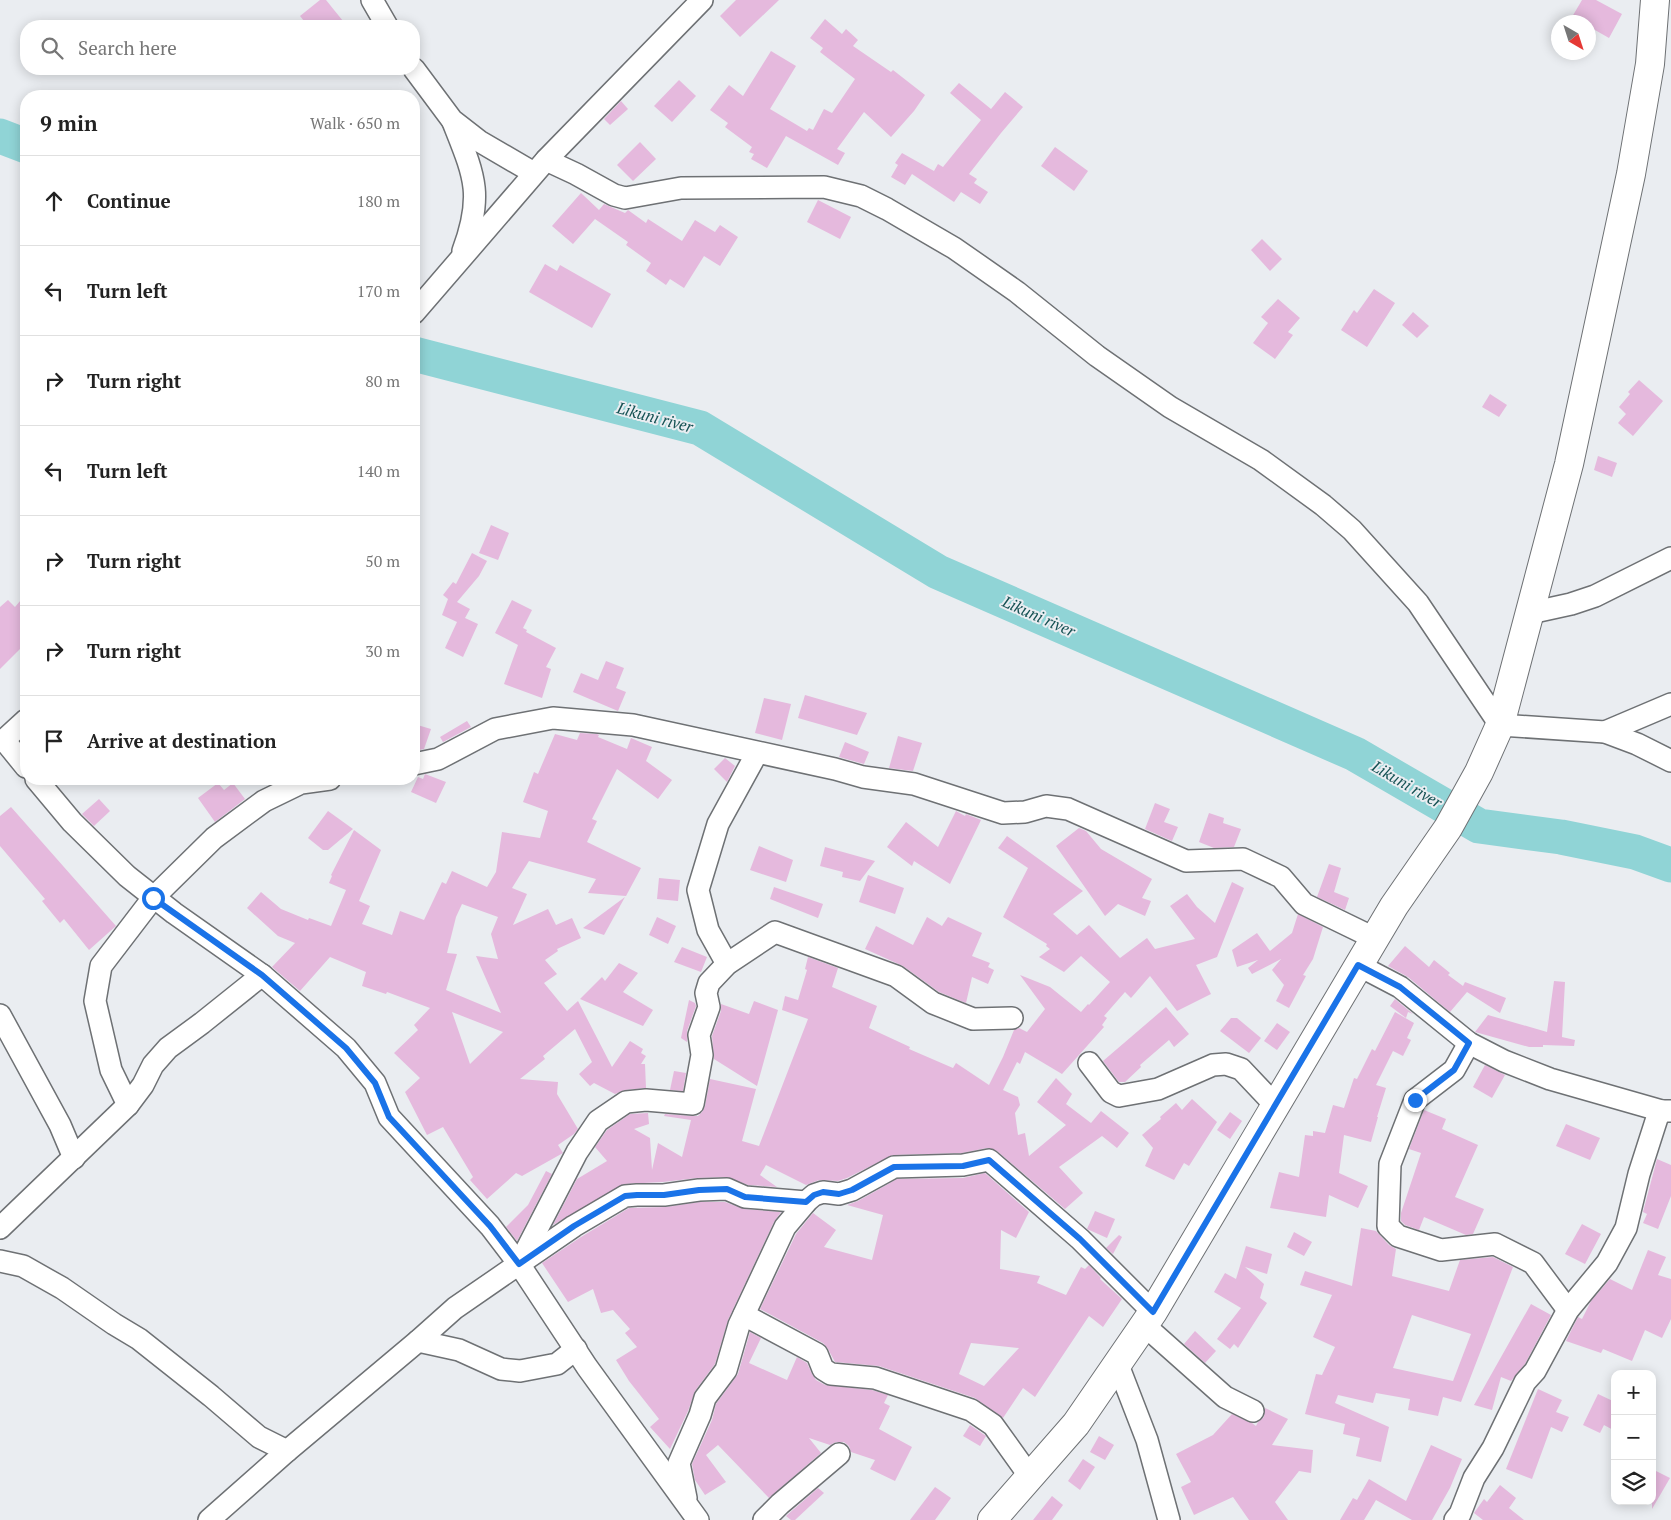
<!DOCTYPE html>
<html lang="en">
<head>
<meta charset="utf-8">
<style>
	:root { --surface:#fff; --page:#f6f6f6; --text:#222; --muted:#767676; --line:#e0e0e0 }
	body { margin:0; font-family:"PT Serif",serif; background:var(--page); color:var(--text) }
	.controls { position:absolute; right:15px; bottom:15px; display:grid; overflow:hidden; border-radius:10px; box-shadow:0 2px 12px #0003 }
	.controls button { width:45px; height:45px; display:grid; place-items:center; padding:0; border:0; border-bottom:1px solid var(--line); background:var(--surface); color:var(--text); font:25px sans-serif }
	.compass { position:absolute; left:1551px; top:15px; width:45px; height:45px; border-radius:50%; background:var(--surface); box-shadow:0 2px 12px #0003; rotate:141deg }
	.stop { position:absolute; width:15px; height:15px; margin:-11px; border:4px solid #1a73e8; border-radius:50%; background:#fff }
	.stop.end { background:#1a73e8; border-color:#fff; box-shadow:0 1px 5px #0008 }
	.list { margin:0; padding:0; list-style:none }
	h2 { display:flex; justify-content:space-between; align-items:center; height:65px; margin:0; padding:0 20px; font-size:21px }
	h2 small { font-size:16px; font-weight:400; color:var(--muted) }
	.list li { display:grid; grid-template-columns:32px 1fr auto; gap:15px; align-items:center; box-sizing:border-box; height:90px; padding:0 20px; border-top:1px solid var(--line) }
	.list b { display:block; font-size:19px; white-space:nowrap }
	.list em { font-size:16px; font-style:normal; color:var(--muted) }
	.icon { flex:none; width:28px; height:28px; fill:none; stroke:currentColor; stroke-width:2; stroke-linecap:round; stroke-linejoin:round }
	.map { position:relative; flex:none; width:1671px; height:1520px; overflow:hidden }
	.search { position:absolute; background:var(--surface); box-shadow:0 2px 12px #0003; left:20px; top:20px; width:400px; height:55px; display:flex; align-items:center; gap:12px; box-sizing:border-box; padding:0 18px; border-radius:20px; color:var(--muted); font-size:19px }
	.panel { position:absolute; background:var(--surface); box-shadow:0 2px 12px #0003; left:20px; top:90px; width:400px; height:695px; border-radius:20px }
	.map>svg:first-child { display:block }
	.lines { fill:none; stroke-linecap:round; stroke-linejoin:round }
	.river { stroke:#90d4d6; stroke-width:35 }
	.building { fill:#e5b9dd; fill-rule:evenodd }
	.minor-casing { stroke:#6e7174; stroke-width:24 }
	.tertiary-casing { stroke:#6e7174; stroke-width:30 }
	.minor { stroke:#fff; stroke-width:21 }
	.tertiary { stroke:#fff; stroke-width:28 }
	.route { stroke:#1a73e8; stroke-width:6 }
	.labels { text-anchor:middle; stroke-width:4; stroke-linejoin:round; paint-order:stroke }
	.water-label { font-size:16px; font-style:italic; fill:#165254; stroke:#eaedf1 }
</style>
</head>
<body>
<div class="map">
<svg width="1671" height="1520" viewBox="0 0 1671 1520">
	<rect width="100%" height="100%" fill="#eaedf1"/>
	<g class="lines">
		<!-- river -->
		<g class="river">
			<path d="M0 136 26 146"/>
			<path d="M414 354 700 428 938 572 1355 754 1479 826 1561 837 1635 852 1671 865"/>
		</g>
	</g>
	<!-- building -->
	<g class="building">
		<path d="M320 0H326L347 26H308L300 16Z"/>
		<path d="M736 0H779L740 37 720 16Z"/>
		<path d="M1582 0H1596L1622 14 1609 38 1588 26V22H1582L1572 17Z"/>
		<path d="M825 19 842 34 846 29 858 40 853 46 891 72 893 70 925 95 914 111 891 137 864 112 837 149 845 153 838 165 786 136 767 168 751 159 754 154 749 152 752 147 725 127 728 123 710 110 729 85 743 96 771 51 796 66 770 109 807 131 809 128 813 130 824 109 832 113 855 79 820 52 823 48 810 38Z"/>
		<path d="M679 80 696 96 672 122 654 106Z"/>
		<path d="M959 83 991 109 1005 92 1023 107 1001 133 969 174 977 179 974 183 988 192 980 204 961 192 954 202 912 174 905 185 891 177 898 165 895 163 902 153 934 171 938 164 943 167 981 120 950 93Z"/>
		<path d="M621 101 628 109 610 125 604 119Z"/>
		<path d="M640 142 656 159 633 181 617 165Z"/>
		<path d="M1055 147 1088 171 1074 191 1041 166Z"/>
		<path d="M581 193 599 210 604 204 625 213 628 210 646 223 648 219 682 241 695 220 715 232 720 225 738 237 720 266 704 256 684 288 670 279 666 285 646 271 651 263 626 245 628 242 595 219 573 244 552 226Z"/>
		<path d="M818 200 851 217 840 239 807 222Z"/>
		<path d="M1262 239 1282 259 1270 271 1251 250Z"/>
		<path d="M545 264 557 271 560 265 611 294 592 328 529 292Z"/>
		<path d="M1374 289 1395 303 1367 347 1341 330 1354 310 1357 313Z"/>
		<path d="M1278 299 1300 318 1288 332 1293 335 1275 359 1253 343 1268 323 1261 317Z"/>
		<path d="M1413 312 1429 326 1417 338 1402 325Z"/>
		<path d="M1639 380 1663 401 1633 436 1618 423 1626 414 1619 407 1630 394 1628 392Z"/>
		<path d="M1490 394 1507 405 1499 417 1482 407Z"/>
		<path d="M1598 456 1617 463 1612 477 1594 470Z"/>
		<path d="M491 525 509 533 498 560 479 553Z"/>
		<path d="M472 553 487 561 479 576 457 602 470 609 465 618 478 624 463 657 445 648 457 622 442 615 448 599 443 595 453 582 456 584Z"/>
		<path d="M26 594V643L0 669V607L8 600 15 607Z"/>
		<path d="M512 600 532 610 523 628 527 630 526 632 556 648 546 667 551 669 542 698 504 684 518 645 495 633Z"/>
		<path d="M606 661 624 668 616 688 626 692 618 711 573 692 581 673 598 680Z"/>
		<path d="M805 695 867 713 857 735 798 718Z"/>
		<path d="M764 698 791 704 782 740 755 733Z"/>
		<path d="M467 721 471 727 443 742 440 737Z"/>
		<path d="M414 724 431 729 424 749 414 751Z"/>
		<path d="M580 733 597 734 599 735 598 737 627 749 631 738 652 747 646 761 672 780 658 799 617 769 592 819 597 821 587 842 641 868 626 896 588 893 596 879 529 861 512 888 527 894 513 925 548 909 556 925 572 918 581 938 557 949 558 951 545 960 557 974 544 983 567 1011 578 1001 612 1067 630 1041 643 1049 641 1053 646 1056 641 1064H645L646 1088 625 1090 615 1094 594 1083 590 1086 579 1074 592 1062 575 1029 543 1056 545 1059 520 1079 558 1082 557 1094 578 1129 574 1134 558 1145 563 1153 522 1176 516 1173 487 1199 470 1180 473 1177 443 1127 427 1135 405 1092 420 1078 394 1053 418 1030 414 1025 430 1008 387 992 386 994 362 986 366 972 330 957 300 991 272 967 295 943 278 936 247 908 261 892 281 909 308 920 309 918 331 926 346 890 329 883 332 876 331 875 354 830 381 850 359 901 370 906 362 924 392 935 400 911 424 920 442 882 446 884 452 871 487 887 496 872 502 832 540 838 548 811 523 802 534 772 538 774 555 734 577 740ZM462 904 498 917 491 934 498 959 476 956 501 1013 446 990 457 954 447 953 456 917ZM452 1012 503 1032 470 1064Z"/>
		<path d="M898 736 922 743 913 771 889 768Z"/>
		<path d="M845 742 869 752 864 764 839 757Z"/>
		<path d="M725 758 735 766 727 782 714 769Z"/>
		<path d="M425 774 446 782 436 803 411 792 418 777 423 779Z"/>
		<path d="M218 783 224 790 233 783 245 799 215 822 198 798Z"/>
		<path d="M99 799 110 811 94 826 82 814Z"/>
		<path d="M1155 803 1170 809 1164 822 1178 827 1172 841 1145 829Z"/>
		<path d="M11 807 116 926 89 950 64 919 60 923 42 901 45 899 0 846V816Z"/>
		<path d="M328 811 353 829 328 850H323L308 838Z"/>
		<path d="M956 811 965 816 966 814 981 820 950 884 914 861 912 866 887 847 906 822 938 847Z"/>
		<path d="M1209 813 1224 818 1223 823 1241 829 1234 847 1214 848 1199 842Z"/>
		<path d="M1079 828 1086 831 1101 849 1152 879 1142 898 1151 901 1145 916 1118 904 1105 916 1056 846Z"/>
		<path d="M1007 836 1083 891 1053 914 1077 935 1089 925 1120 958 1147 938 1155 949 1195 939 1170 906 1187 894 1197 907 1215 923 1232 882 1244 888 1217 957 1196 965 1211 994 1177 1011 1150 976 1131 998 1125 992 1104 1016 1107 1018 1102 1025 1104 1027 1062 1074 1025 1052 1020 1064 1017 1062 1003 1090 1018 1097 1020 1105 1015 1113 1018 1135 1025 1133 1029 1156 1066 1125 1037 1102 1056 1078 1072 1094 1066 1104 1091 1123 1101 1111 1129 1133 1117 1148 1102 1136 1059 1167 1083 1193 1065 1209 997 1151 987 1148 962 1153 893 1155 847 1178 838 1181 819 1180 806 1185 766 1165 760 1175 777 1187 748 1185 727 1177 697 1178 663 1182 624 1184 553 1225 577 1179 607 1161 595 1147 607 1130 630 1114 648 1113 649 1124 634 1129 650 1138 652 1170 658 1143 682 1157 691 1120 664 1116 665 1114 692 1116H698L702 1112 705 1106 710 1079 756 1089 742 1141 759 1146 808 1019 782 1010 785 996 798 1000 807 970 805 969 808 957 838 968 832 987 877 1006 869 1028 910 1047 909 1049 953 1068 956 1063 989 1085 1003 1057 1014 1030 1019 1028 1027 1032 1045 1009 1020 975 1050 987 1081 1012 1088 1004 1089 1005 1110 982 1081 956 1064 972 1039 957 1050 949 1046 946 1047 944 1003 917 1028 868 998 848Z"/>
		<path d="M759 846 793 860 786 882 750 870Z"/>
		<path d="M825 847 875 861 860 881 842 877 843 872 820 866Z"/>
		<path d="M1329 864 1341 868 1334 892 1349 898 1345 910 1317 897Z"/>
		<path d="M868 875 904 888 895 914 859 902Z"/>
		<path d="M659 878 680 880 678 901 657 899Z"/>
		<path d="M774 887 823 904 818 918 770 899Z"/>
		<path d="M625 897 604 935 583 928Z"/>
		<path d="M1298 914 1323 927 1313 959 1303 975 1306 976 1289 1008 1276 1001 1284 985 1272 970 1281 959 1252 974 1248 968 1258 960 1237 967 1232 950 1257 933 1270 951 1292 933Z"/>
		<path d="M657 917 676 926 668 944 649 935Z"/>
		<path d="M927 917 942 926 948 917 982 933 972 956 990 963 988 967 994 970 988 984 972 977 966 1003 939 992 903 966 865 949 876 926 913 945Z"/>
		<path d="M1405 946 1429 967 1434 960 1450 973 1448 975 1463 986 1465 982 1506 998 1500 1013 1467 992 1450 1012 1408 977 1388 966Z"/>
		<path d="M682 947 707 957 701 972 674 962Z"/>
		<path d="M619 963 638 973 623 992 653 1010 643 1026 580 999 602 977 605 981Z"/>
		<path d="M1554 981 1565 982 1562 1037 1575 1040 1574 1046 1543 1045V1047H1529L1475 1032 1488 1015 1547 1032Z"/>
		<path d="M1395 999 1413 1014 1408 1012 1406 1018 1390 1006Z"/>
		<path d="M689 1000 695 1003 696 1006 687 1031V1042L681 1038Z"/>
		<path d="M754 1001 778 1010 757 1086 714 1059 712 1036 721 1011V1004L749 1014Z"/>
		<path d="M1166 1007 1189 1034 1174 1047 1169 1040 1140 1065 1141 1067 1125 1082H1119L1103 1061Z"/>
		<path d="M1395 1012 1414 1023 1407 1038 1411 1040 1403 1056 1393 1051 1376 1085 1386 1088 1377 1117H1378L1371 1142 1344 1135 1339 1173 1368 1186 1358 1208 1329 1195 1326 1217 1270 1208 1279 1172 1299 1177 1305 1135 1313 1136V1131L1325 1133 1333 1105 1344 1108 1354 1078 1357 1079 1372 1049 1375 1051Z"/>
		<path d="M1231 1018H1237L1261 1038 1249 1053 1220 1031Z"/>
		<path d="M1277 1023 1290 1032 1277 1050 1264 1041Z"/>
		<path d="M1485 1065 1505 1075 1492 1098 1473 1087Z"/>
		<path d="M674 1071 686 1073 683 1091 670 1090Z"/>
		<path d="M1192 1099 1217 1122 1189 1166 1184 1163 1174 1180 1145 1166 1153 1148 1142 1135 1161 1119 1160 1117 1176 1103 1182 1110Z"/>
		<path d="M1424 1110 1446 1119 1442 1129 1478 1145 1455 1197 1484 1209 1473 1234 1466 1235 1424 1217 1419 1230 1405 1225 1401 1221V1213L1421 1153 1409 1149Z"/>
		<path d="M1230 1112 1242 1121 1230 1139 1217 1130Z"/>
		<path d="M1566 1124 1600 1138 1590 1160 1556 1146Z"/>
		<path d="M1657 1159 1671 1165V1196L1658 1229 1643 1223 1647 1214 1643 1212Z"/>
		<path d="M546 1171 552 1174 517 1241 506 1227 528 1205Z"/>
		<path d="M985 1173 1029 1212 1016 1238 1001 1230 1000 1269 1040 1276 1037 1283 1066 1295 1081 1267 1085 1269 1089 1265 1101 1278 1100 1279 1122 1299 1103 1327 1089 1316 1035 1397 1023 1388 1003 1418 975 1398 879 1366 835 1362 828 1349 823 1343 760 1309 796 1234 813 1213 836 1230 824 1247 872 1260 883 1215 847 1205 858 1201 897 1179 963 1178ZM971 1343 1019 1348 984 1386 959 1374Z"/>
		<path d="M700 1202H725L744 1209 781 1212 774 1222 728 1320 715 1364 695 1391 688 1411 670 1449 650 1427 659 1419 629 1381 616 1360 637 1347 625 1333 630 1329 613 1310 601 1313 593 1289 568 1302 542 1263 581 1237 629 1208 666 1207Z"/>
		<path d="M1095 1211 1115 1219 1107 1238 1087 1229Z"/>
		<path d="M1582 1224 1601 1234 1585 1264 1565 1254Z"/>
		<path d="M1361 1228 1376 1231 1389 1245 1396 1249 1392 1276 1449 1291 1460 1260 1493 1257 1513 1267 1461 1402 1443 1397 1438 1416 1408 1410 1410 1399 1376 1393 1373 1403 1338 1395 1335 1403 1389 1427 1381 1462 1356 1456 1360 1438 1343 1434 1345 1424 1305 1414 1316 1374 1322 1375 1335 1347 1313 1337 1332 1295 1300 1285 1305 1271 1352 1286ZM1412 1315 1471 1334 1453 1381 1393 1368Z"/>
		<path d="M1294 1232 1312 1242 1304 1256 1287 1247Z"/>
		<path d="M1119 1235 1122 1237 1113 1254 1106 1248Z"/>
		<path d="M1246 1246 1272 1254 1267 1274 1245 1267 1264 1284 1260 1298 1267 1303 1238 1348 1234 1344 1230 1349 1217 1339 1241 1308 1214 1292 1225 1273 1236 1279Z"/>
		<path d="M1648 1250 1666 1257 1658 1275 1671 1279V1319L1662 1338 1645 1330 1632 1361 1603 1349 1601 1353 1566 1341 1578 1317 1582 1319 1591 1301 1610 1279 1632 1290Z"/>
		<path d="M1531 1304 1551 1315 1525 1364 1511 1381 1501 1377 1492 1410 1474 1405Z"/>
		<path d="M1195 1331 1216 1351 1205 1363 1184 1344Z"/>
		<path d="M750 1332 761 1338 749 1363 787 1380 797 1357 807 1363 812 1374 816 1380 825 1385 872 1390 888 1395 884 1403 890 1406 879 1429 912 1447 895 1481 870 1469 875 1460 851 1452 849 1446 844 1442H836L830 1445 809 1438 821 1453 769 1498 718 1445 706 1455 726 1482 705 1495 695 1480 692 1464 712 1420 716 1404 738 1374Z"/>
		<path d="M1538 1389 1562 1400 1556 1412 1569 1417 1562 1432 1551 1427 1532 1479 1506 1469Z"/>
		<path d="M1598 1394 1615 1402V1431L1604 1425 1600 1433 1583 1425Z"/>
		<path d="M1265 1408 1288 1419 1272 1445 1313 1450 1311 1473 1299 1471 1275 1502 1288 1520H1249L1233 1497 1194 1515 1181 1487 1191 1482 1176 1454 1213 1435 1232 1414 1252 1423 1256 1426 1258 1422 1264 1417Z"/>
		<path d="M970 1425 986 1436 980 1446 963 1436Z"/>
		<path d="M1099 1436 1114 1445 1105 1460 1090 1452Z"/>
		<path d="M1431 1445 1462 1459 1450 1488 1432 1520H1412L1376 1500 1364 1520H1340L1353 1498 1357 1500 1369 1479 1406 1501Z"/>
		<path d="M1083 1459 1095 1467 1080 1490 1068 1481Z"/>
		<path d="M1652 1469 1670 1478 1652 1509Z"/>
		<path d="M1500 1485 1516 1498 1509 1508 1524 1520H1483L1474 1513 1484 1499 1487 1502Z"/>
		<path d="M935 1487 951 1498 935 1520H910Z"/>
		<path d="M818 1488 824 1493 795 1520H791L786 1516Z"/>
		<path d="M1052 1496 1063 1505 1052 1520H1033Z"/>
	</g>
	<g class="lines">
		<defs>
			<g id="minor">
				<path d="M372 0 387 26"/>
				<path d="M414 69 452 120 479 141 534 173"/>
				<path d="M453 122C474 175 484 194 463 251"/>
				<path d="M546 160 576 174 614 195 625 198 681 188 824 187 861 196 887 209 954 248 1017 292 1097 356 1170 407 1261 460 1323 505 1352 530 1418 603 1500 725 1605 732 1637 744 1671 761"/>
				<path d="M414 313 546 160 702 0"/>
				<path d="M1530 613 1571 604 1595 596 1671 558"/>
				<path d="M1605 732 1671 704"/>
				<path d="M4 740 26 767"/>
				<path d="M0 741 4 740 26 720"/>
				<path d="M414 764 438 759 495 729 553 718 633 725 835 769 863 777 914 784 1003 813 1025 812 1046 806 1068 809 1186 861 1243 859 1281 877 1304 904 1374 938"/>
				<path d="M36 779 72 822 127 876 174 913 262 975 346 1048 375 1083 389 1117 490 1226 519 1264 587 1367 698 1520"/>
				<path d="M727 964 708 930 698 890 718 824 757 753"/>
				<path d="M1358 965 1400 987 1469 1043 1504 1061 1550 1079 1662 1111"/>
				<path d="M0 1015 60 1125 74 1158"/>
				<path d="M1469 1043 1454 1070 1415 1100 1390 1164 1388 1226 1398 1236 1441 1250 1495 1244 1533 1263 1568 1310"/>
				<path d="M1089 1063 1111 1092 1119 1096 1158 1089 1213 1065 1226 1064 1241 1069 1275 1105"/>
				<path d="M128 1105 111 1070 95 1001 101 966 153 898 214 838 264 801 301 783 330 779"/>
				<path d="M0 1228 128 1105 143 1085 153 1065 168 1048 202 1023 262 975"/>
				<path d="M0 1261 23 1266 62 1288 114 1324 139 1339 211 1396 259 1437 287 1451"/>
				<path d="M519 1264 577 1152 598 1121 626 1102 646 1100 693 1104 702 1055 699 1035 709 1007 706 993 709 983 727 964 775 932 896 976 933 1003 973 1019 1012 1018"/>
				<path d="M744 1315 817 1354 823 1369 831 1374 875 1378 971 1410 993 1425 1031 1478"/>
				<path d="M1144 1325 1225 1397 1253 1411"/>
				<path d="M418 1341 455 1308 574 1226 625 1196 637 1195H664L699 1190 727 1189 745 1197 806 1202"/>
				<path d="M1118 1365 1147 1440 1169 1520"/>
				<path d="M686 1498 679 1463 700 1415 705 1398 726 1370 739 1325 785 1227 807 1201 814 1195 823 1192 839 1194 852 1190 894 1167 963 1165 989 1160 1080 1239 1153 1312"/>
				<path d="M209 1520 287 1451 418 1341 459 1350 501 1369 520 1371 557 1364 576 1349"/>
				<path d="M764 1520 780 1504 839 1454"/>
				<path d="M1455 1520 1460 1514 1474 1478 1493 1448 1525 1382 1535 1371 1568 1310 1607 1263 1626 1228 1639 1174 1657 1118 1662 1111H1671"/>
			</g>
			<path id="tertiary" d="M992 1520 1076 1424 1153 1312 1394 906 1448 828 1479 772 1500 725 1569 464 1631 174 1650 64 1655 0"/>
		</defs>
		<!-- minor casing -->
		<use href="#minor" class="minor-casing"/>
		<!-- tertiary casing -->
		<use href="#tertiary" class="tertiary-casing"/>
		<!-- minor -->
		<use href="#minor" class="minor"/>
		<!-- tertiary -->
		<use href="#tertiary" class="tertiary"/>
	</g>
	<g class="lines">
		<!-- route -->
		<path class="route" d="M153 898 262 975 346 1048 375 1083 389 1117 490 1226 519 1264 574 1226 625 1196 637 1195H664L699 1190 727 1189 745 1197 806 1202 814 1195 823 1192 839 1194 852 1190 894 1167 963 1166 989 1160 1080 1239 1153 1312 1358 965 1400 987 1469 1043 1454 1070 1415 1100"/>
	</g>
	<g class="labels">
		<!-- water labels -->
		<g class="water-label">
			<text transform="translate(655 417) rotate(15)" y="6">Likuni river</text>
			<text transform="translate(1039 616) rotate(24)" y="6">Likuni river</text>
			<text transform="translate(1407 784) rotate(30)" y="6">Likuni river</text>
		</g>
	</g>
</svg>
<div class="controls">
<button>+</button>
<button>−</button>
<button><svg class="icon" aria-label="layers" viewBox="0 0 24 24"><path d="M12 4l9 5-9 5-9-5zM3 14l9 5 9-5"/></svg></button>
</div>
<svg class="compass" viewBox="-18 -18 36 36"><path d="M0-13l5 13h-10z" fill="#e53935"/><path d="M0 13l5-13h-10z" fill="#767676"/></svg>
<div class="stop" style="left:153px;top:898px"></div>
<div class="stop end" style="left:1415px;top:1100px"></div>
<div class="search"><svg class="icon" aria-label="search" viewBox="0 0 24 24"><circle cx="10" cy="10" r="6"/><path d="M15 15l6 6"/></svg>Search here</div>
<section class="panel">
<h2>9 min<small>Walk · 650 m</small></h2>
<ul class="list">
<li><svg class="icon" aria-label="ahead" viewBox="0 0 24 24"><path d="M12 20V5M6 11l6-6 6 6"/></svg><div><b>Continue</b></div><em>180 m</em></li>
<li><svg class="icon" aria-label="left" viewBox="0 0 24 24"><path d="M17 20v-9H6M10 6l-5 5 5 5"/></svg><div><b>Turn left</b></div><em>170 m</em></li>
<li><svg class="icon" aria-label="right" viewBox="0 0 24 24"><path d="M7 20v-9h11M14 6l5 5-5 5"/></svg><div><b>Turn right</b></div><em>80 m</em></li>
<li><svg class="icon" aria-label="left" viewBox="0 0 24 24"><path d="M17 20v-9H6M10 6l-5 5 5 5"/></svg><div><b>Turn left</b></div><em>140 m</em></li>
<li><svg class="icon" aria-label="right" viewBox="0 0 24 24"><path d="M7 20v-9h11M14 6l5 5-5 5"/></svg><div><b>Turn right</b></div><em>50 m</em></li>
<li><svg class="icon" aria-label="right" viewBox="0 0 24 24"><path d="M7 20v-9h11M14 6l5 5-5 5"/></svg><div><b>Turn right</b></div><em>30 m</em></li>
<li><svg class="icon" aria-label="arrive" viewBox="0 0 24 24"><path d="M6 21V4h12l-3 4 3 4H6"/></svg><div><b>Arrive at destination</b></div></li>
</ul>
</section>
</div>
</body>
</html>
